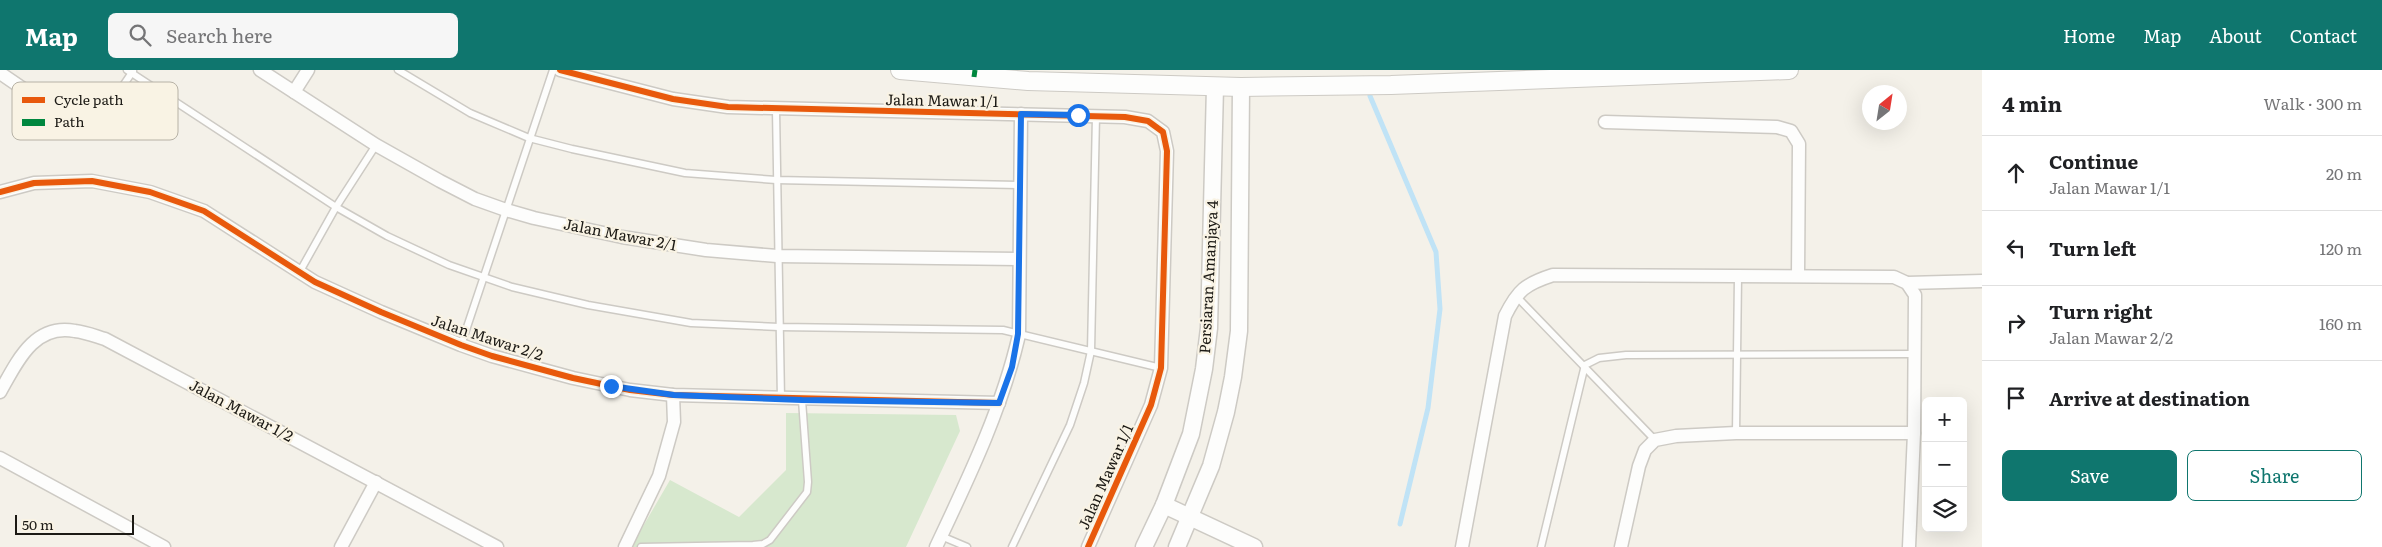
<!DOCTYPE html>
<html lang="en">
<head>
<meta charset="utf-8">
<style>
	:root { --surface:#fff; --page:#f6f6f6; --text:#202124; --muted:#757577; --line:#e0e0e0; --accent:#0f766e }
	body { margin:0; font-family:Literata,serif; background:var(--page); color:var(--text) }
	.controls { position:absolute; right:15px; bottom:15px; display:grid; overflow:hidden; border-radius:8px; box-shadow:0 5px 20px #0002 }
	.controls button { width:45px; height:45px; display:grid; place-items:center; padding:0; border:0; border-bottom:1px solid var(--line); background:var(--surface); color:var(--text); font:25px sans-serif }
	.compass { position:absolute; left:1862px; top:15px; width:45px; height:45px; border-radius:50%; background:var(--surface); box-shadow:0 5px 20px #0002; rotate:30deg }
	.scale { position:absolute; left:15px; bottom:12px; width:119px; box-sizing:border-box; padding-left:5px; border:2px solid #1c1a15; border-top:0; font-size:14px; line-height:18px; white-space:nowrap; color:#1c1a15; -webkit-text-stroke:4px #f9f3e4; paint-order:stroke }
	.stop { position:absolute; width:15px; height:15px; margin:-11px; border:4px solid #1a73e8; border-radius:50%; background:#fff }
	.stop.end { background:#1a73e8; border-color:#fff; box-shadow:0 1px 5px #0008 }
	.list { margin:0; padding:0; list-style:none }
	h2 { display:flex; justify-content:space-between; align-items:center; height:65px; margin:0; padding:0 20px; font-size:21px }
	h2 small { font-size:16px; font-weight:400; color:var(--muted) }
	.list li { display:grid; grid-template-columns:32px 1fr auto; gap:15px; align-items:center; box-sizing:border-box; height:75px; padding:0 20px; border-top:1px solid var(--line) }
	.list b { display:block; font-size:19px; white-space:nowrap }
	.list p { margin:0; font-size:16px; white-space:nowrap; color:var(--muted) }
	.list em { font-size:16px; font-style:normal; color:var(--muted) }
	.actions { display:flex; gap:10px; padding:15px 20px }
	.actions a { flex:1; padding:11px 0; border:1px solid var(--accent); border-radius:8px; text-align:center; font-size:18px; color:var(--accent) }
	.actions .main { background:var(--accent); color:#fff }
	.icon { flex:none; width:28px; height:28px; fill:none; stroke:currentColor; stroke-width:2; stroke-linecap:round; stroke-linejoin:round }
	.map { position:relative; flex:none; width:1982px; height:477px; overflow:hidden }
	header { display:flex; align-items:center; gap:30px; box-sizing:border-box; height:70px; padding:0 25px; background:var(--accent); color:#fff }
	header strong { font-size:24px }
	nav { display:flex; gap:28px; margin-inline-start:auto; font-size:18px }
	.search { width:350px; height:45px; background:var(--page); display:flex; align-items:center; gap:12px; box-sizing:border-box; padding:0 18px; border-radius:8px; color:var(--muted); font-size:19px }
	main { display:flex }
	aside { flex:1; background:var(--surface) }
	.map>svg:first-child { display:block }
	.green { fill:#d7e8ce }
	.lines { fill:none; stroke-linecap:round; stroke-linejoin:round }
	.stream { stroke:#c0e3f6; stroke-width:5 }
	.service-casing { stroke:#cdcac4; stroke-width:9 }
	.minor-casing { stroke:#cdcac4; stroke-width:15 }
	.tertiary-casing { stroke:#cdcac4; stroke-width:19 }
	.secondary-casing { stroke:#cdcac4; stroke-width:20 }
	.service { stroke:#fdfdfc; stroke-width:6 }
	.minor { stroke:#fdfdfc; stroke-width:12 }
	.tertiary { stroke:#fdfdfc; stroke-width:16 }
	.secondary { stroke:#fdfdfc; stroke-width:18 }
	.quiet { stroke:#00873e; stroke-width:5; stroke-dasharray:10 5; stroke-linecap:butt }
	.cycleway-casing { stroke:#f9f3e4; stroke-width:9 }
	.cycleway { stroke:#e8590c; stroke-width:6 }
	.route { stroke:#1a73e8; stroke-width:6 }
	.labels { text-anchor:middle; stroke-width:4.5; stroke-linejoin:round; paint-order:stroke }
	.street-label { font-size:15px; fill:#1c1a15; stroke:#f9f3e4 }
	.key { fill:#f9f3e4; stroke:#b7b2a6; stroke-width:1 }
	.key-label { font-size:14px; fill:#1c1a15 }
</style>
</head>
<body>
<header>
<strong>Map</strong>
<div class="search"><svg class="icon" aria-label="search" viewBox="0 0 24 24"><circle cx="10" cy="10" r="6"/><path d="M15 15l6 6"/></svg>Search here</div>
<nav><a>Home</a><a>Map</a><a>About</a><a>Contact</a></nav>
</header>
<main>
<div class="map">
<svg width="1982" height="477" viewBox="0 0 1982 477">
	<rect width="100%" height="100%" fill="#f4f1e9"/>
	<!-- green -->
	<path class="green" d="M786 343 956 345 960 361 906 477H631L670 410 739 447 786 400Z"/>
	<g class="lines">
		<!-- stream -->
		<path class="stream" d="M1370 26 1436 182 1440 239 1428 338 1400 454"/>
		<defs>
			<g id="service">
				<path d="M127 0 336 137 387 166 449 195 512 217 588 235 691 253 779 257 1003 260 1161 298"/>
				<path d="M398 0 470 43 529 68 572 79 685 103 776 110 1020 115"/>
				<path d="M776 40 781 329"/>
				<path d="M99 51 133 1"/>
				<path d="M299 203 336 137 376 75"/>
				<path d="M1515 225 1655 370"/>
				<path d="M461 275 553 0"/>
				<path d="M1736 363 1738 207"/>
				<path d="M941 466 967 477"/>
				<path d="M641 477 753 475 763 474 770 470 807 422 808 412 802 330"/>
				<path d="M1012 477 1070 355 1084 313 1091 281 1096 46"/>
				<path d="M1541 477 1585 295 1599 288 1626 285 1915 284"/>
			</g>
			<g id="minor">
				<path d="M260 0 376 75 440 111 475 129 506 140 534 148 622 167 706 180 777 186 1019 189"/>
				<path d="M560 0 673 29 728 37 1125 47 1148 51 1163 62 1167 81 1161 298 1151 335 1088 477"/>
				<path d="M0 3 82 59 90 60 99 51"/>
				<path d="M294 22 308 0"/>
				<path d="M1605 52 1777 57 1791 61 1799 74 1798 205"/>
				<path d="M0 122 34 113 92 111 150 122 204 141 315 212 381 242 461 275 492 286 573 308 630 320 673 325 999 333"/>
				<path d="M1907 213 1982 211"/>
				<path d="M0 322C17 292 34 253 75 261 85 262 95 266 105 269L497 477"/>
				<path d="M0 388 164 477"/>
				<path d="M341 477 376 412"/>
				<path d="M625 477 659 406 674 352 673 325"/>
				<path d="M936 477C968 409 1002 339 1019 265L1021 44"/>
				<path d="M1462 477 1505 246C1518 220 1525 214 1553 205L1894 207 1907 213 1915 225 1914 363 1909 477"/>
				<path d="M1621 477 1639 396 1645 380 1655 370 1676 366 1736 363H1914"/>
			</g>
			<g id="tertiary">
				<path d="M1164 435 1254 477"/>
				<path d="M1144 477 1164 435 1191 364 1204 299 1209 258 1215 17"/>
				<path d="M1177 477 1211 396 1226 342 1233 307 1239 261 1241 17"/>
			</g>
			<path id="secondary" d="M900 0 1028 11 1241 17 1391 15 1789 0"/>
		</defs>
		<!-- service casing -->
		<use href="#service" class="service-casing"/>
		<!-- minor casing -->
		<use href="#minor" class="minor-casing"/>
		<!-- tertiary casing -->
		<use href="#tertiary" class="tertiary-casing"/>
		<!-- secondary casing -->
		<use href="#secondary" class="secondary-casing"/>
		<!-- service -->
		<use href="#service" class="service"/>
		<!-- minor -->
		<use href="#minor" class="minor"/>
		<!-- tertiary -->
		<use href="#tertiary" class="tertiary"/>
		<!-- secondary -->
		<use href="#secondary" class="secondary"/>
		<!-- quiet -->
		<path class="quiet" d="M974 7 975 0"/>
		<defs>
			<g id="cycleway">
				<path d="M560 0 673 29 728 37 1125 47 1148 51 1163 62 1167 81 1161 298 1151 335 1088 477"/>
				<path d="M0 122 34 113 92 111 150 122 204 141 315 212 381 242 461 275 492 286 573 308 630 320 673 325 999 333"/>
			</g>
		</defs>
		<!-- cycleway casing -->
		<use href="#cycleway" class="cycleway-casing"/>
		<!-- cycleway -->
		<use href="#cycleway" class="cycleway"/>
	</g>
	<g class="lines">
		<!-- route -->
		<path class="route" d="M611 316 674 325 802 330 999 333 1012 297 1018 264 1021 44 1078 45"/>
	</g>
	<g class="labels">
		<!-- street labels -->
		<g class="street-label">
			<text transform="translate(942 31) rotate(1)" y="5">Jalan Mawar 1/1</text>
			<text transform="translate(620 165) rotate(11)" y="5">Jalan Mawar 2/1</text>
			<text transform="translate(1209 207) rotate(-87)" y="5">Persiaran Amanjaya 4</text>
			<text transform="translate(487 268) rotate(18)" y="5">Jalan Mawar 2/2</text>
			<text transform="translate(241 341) rotate(28)" y="5">Jalan Mawar 1/2</text>
			<text transform="translate(1106 407) rotate(-66)" y="5">Jalan Mawar 1/1</text>
		</g>
	</g>
	<!-- legend -->
	<rect x="12" y="12" width="166" height="58" rx="8" class="key"/>
	<rect x="22" y="27" width="23" height="6" fill="#e8590c"/>
	<rect x="22" y="49" width="23" height="7" fill="#00873e"/>
	<g class="key-label">
		<text x="54" y="35">Cycle path</text>
		<text x="54" y="57">Path</text>
	</g>
</svg>
<div class="controls">
<button>+</button>
<button>−</button>
<button><svg class="icon" aria-label="layers" viewBox="0 0 24 24"><path d="M12 4l9 5-9 5-9-5zM3 14l9 5 9-5"/></svg></button>
</div>
<svg class="compass" viewBox="-18 -18 36 36"><path d="M0-13l5 13h-10z" fill="#e53935"/><path d="M0 13l5-13h-10z" fill="#757577"/></svg>
<div class="scale">50 m</div>
<div class="stop" style="left:1078px;top:45px"></div>
<div class="stop end" style="left:611px;top:316px"></div>
</div>
<aside>
<h2>4 min<small>Walk · 300 m</small></h2>
<ul class="list">
<li><svg class="icon" aria-label="ahead" viewBox="0 0 24 24"><path d="M12 20V5M6 11l6-6 6 6"/></svg><div><b>Continue</b><p>Jalan Mawar 1/1</p></div><em>20 m</em></li>
<li><svg class="icon" aria-label="left" viewBox="0 0 24 24"><path d="M17 20v-9H6M10 6l-5 5 5 5"/></svg><div><b>Turn left</b></div><em>120 m</em></li>
<li><svg class="icon" aria-label="right" viewBox="0 0 24 24"><path d="M7 20v-9h11M14 6l5 5-5 5"/></svg><div><b>Turn right</b><p>Jalan Mawar 2/2</p></div><em>160 m</em></li>
<li><svg class="icon" aria-label="arrive" viewBox="0 0 24 24"><path d="M6 21V4h12l-3 4 3 4H6"/></svg><div><b>Arrive at destination</b></div></li>
</ul>
<div class="actions"><a class="main">Save</a><a>Share</a></div>
</aside>
</main>
</body>
</html>
